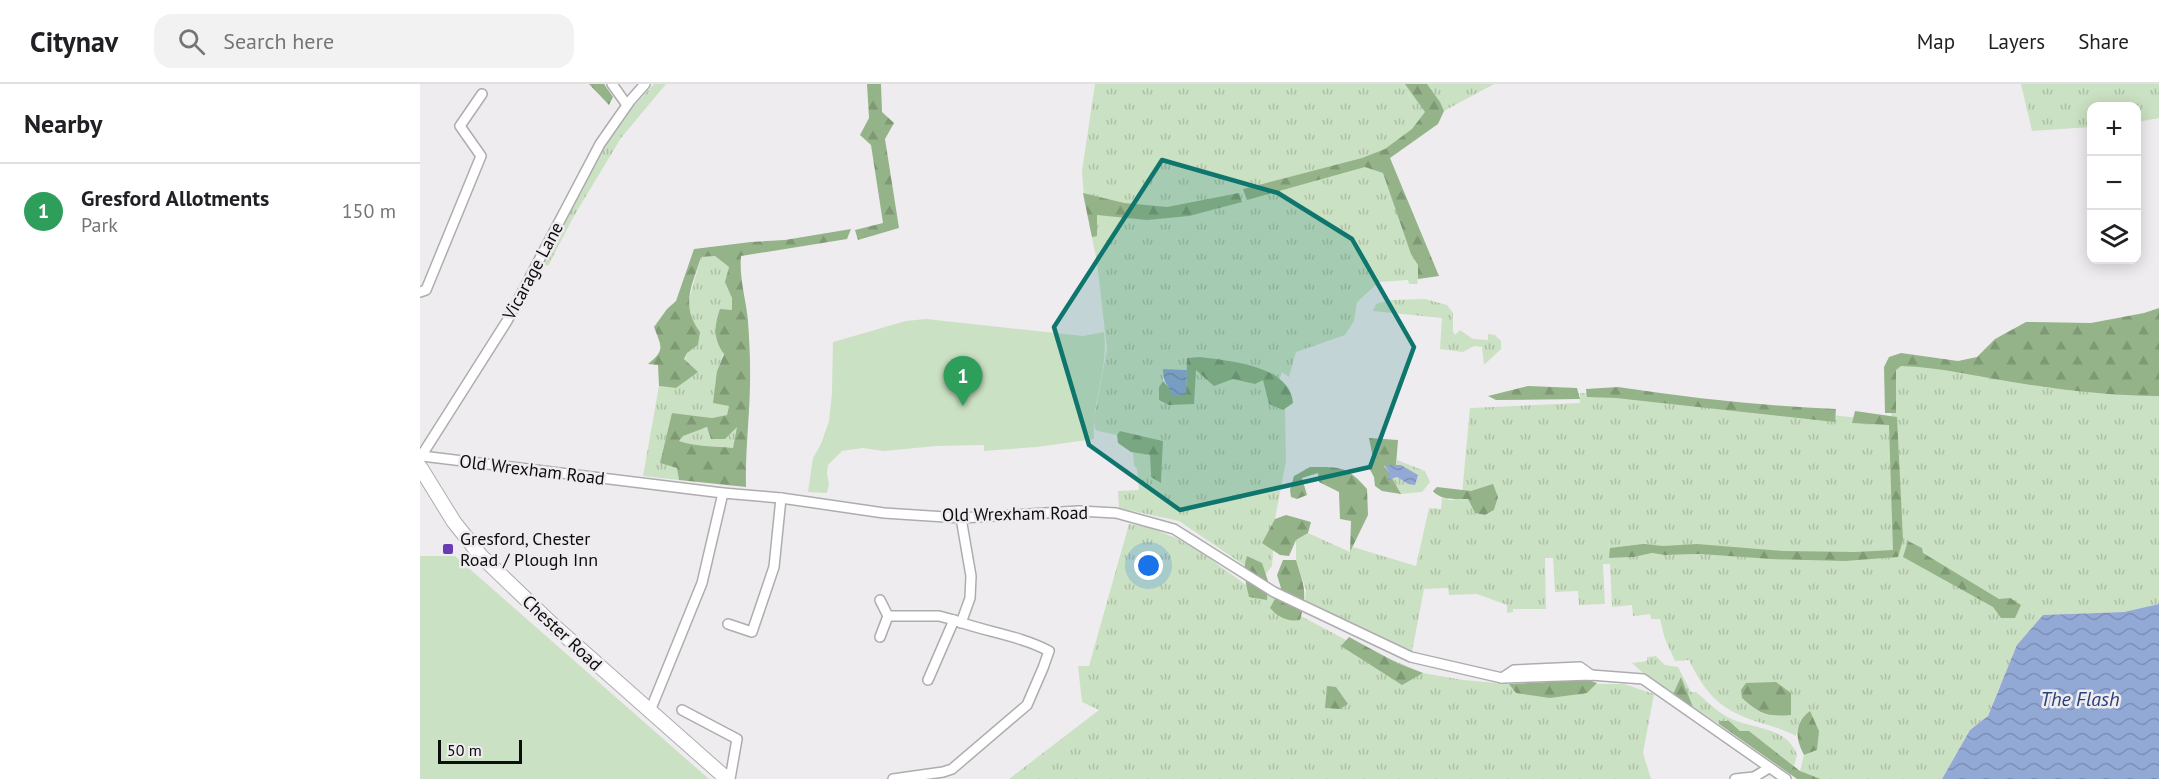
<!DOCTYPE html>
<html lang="en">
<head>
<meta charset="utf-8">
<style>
	:root { --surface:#fff; --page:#f2f2f2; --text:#202124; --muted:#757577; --line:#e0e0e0; --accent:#6a3cb4 }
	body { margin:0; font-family:"PT Sans",sans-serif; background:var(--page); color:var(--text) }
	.controls { position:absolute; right:18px; top:18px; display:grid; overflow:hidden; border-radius:12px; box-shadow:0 3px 15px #0003 }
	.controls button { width:54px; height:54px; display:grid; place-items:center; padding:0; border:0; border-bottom:2px solid var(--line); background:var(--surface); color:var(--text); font:30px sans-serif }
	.scale { position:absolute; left:18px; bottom:15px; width:84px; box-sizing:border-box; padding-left:6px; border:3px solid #0e0d0e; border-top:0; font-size:16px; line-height:21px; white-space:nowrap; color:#0e0d0e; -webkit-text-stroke:4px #efecf0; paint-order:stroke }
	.you { position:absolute; left:729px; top:482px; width:21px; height:21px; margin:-15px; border:4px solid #fff; border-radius:50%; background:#1a73e8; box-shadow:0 0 0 9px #1a73e833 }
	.badge { display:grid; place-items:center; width:39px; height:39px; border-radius:50%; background:var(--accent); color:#fff; font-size:20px; font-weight:700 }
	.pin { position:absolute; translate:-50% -50px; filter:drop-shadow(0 2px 3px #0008) }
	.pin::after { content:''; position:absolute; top:32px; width:21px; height:18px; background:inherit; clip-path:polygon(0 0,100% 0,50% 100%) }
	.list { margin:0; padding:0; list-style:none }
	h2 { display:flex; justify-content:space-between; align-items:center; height:78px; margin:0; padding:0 24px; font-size:26px }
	h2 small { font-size:20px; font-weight:400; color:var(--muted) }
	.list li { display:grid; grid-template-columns:39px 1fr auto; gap:18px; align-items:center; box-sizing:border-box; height:96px; padding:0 24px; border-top:2px solid var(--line) }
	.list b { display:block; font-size:22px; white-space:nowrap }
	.list p { margin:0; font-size:20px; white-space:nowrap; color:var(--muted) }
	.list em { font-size:20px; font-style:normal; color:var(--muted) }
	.icon { flex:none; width:33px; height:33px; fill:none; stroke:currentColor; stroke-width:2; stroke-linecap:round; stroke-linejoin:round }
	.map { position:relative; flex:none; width:1739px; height:695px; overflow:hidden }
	header { display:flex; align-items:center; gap:36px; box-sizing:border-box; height:84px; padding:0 30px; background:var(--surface); border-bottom:2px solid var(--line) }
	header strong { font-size:28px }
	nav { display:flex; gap:33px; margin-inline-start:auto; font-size:21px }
	.search { width:420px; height:54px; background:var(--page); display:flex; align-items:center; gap:15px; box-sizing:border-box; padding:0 21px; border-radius:18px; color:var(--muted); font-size:22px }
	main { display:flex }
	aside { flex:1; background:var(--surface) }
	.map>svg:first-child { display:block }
	.grass { fill:url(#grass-tufts); fill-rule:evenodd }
	.forest { fill:url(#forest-firs); fill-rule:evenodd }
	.garden { fill:#cbe1c3 }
	.water { fill:url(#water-waves) }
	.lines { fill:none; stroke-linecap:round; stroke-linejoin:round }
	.street-casing { stroke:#afacb0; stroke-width:12 }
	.secondary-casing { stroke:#afacb0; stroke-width:16 }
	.street { stroke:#fff; stroke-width:9 }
	.secondary { stroke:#fff; stroke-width:14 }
	.marked { fill:#0f766e; fill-opacity:0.2; stroke:#0f766e; stroke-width:4.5; stroke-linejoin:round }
	.poi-dot { fill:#6a3cb4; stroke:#efecf0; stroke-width:2 }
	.labels { text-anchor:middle; stroke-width:5; stroke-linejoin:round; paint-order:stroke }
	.street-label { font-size:18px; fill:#0e0d0e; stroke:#efecf0 }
	.poi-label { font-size:18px; fill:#0e0d0e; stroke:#efecf0; text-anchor:start }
	.water-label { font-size:20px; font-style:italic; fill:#294179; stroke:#efecf0 }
</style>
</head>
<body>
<header>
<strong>Citynav</strong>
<div class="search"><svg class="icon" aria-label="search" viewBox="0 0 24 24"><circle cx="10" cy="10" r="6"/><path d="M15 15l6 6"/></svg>Search here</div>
<nav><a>Map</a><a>Layers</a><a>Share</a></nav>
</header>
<main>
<aside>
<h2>Nearby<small></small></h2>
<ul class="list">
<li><span class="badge" style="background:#2e9e5b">1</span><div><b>Gresford Allotments</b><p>Park</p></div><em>150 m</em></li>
</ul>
</aside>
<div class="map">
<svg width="1739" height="695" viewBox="0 0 1739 695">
	<defs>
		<pattern id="grass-tufts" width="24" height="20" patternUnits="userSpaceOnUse" patternTransform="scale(1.5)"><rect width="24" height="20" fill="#cbe1c3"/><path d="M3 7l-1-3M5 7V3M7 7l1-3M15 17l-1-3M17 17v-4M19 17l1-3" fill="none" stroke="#adc0a6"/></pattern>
		<pattern id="forest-firs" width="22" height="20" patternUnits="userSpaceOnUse" patternTransform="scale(1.5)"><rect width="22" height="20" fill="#94b388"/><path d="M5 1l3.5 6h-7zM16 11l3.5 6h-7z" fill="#7e9974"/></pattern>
		<pattern id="water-waves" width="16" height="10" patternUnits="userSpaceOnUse" patternTransform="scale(1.5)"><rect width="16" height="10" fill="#92a8d5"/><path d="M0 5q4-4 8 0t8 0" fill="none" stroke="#7d8fb6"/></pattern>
	</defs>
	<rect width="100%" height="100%" fill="#efecf0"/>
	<!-- grass -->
	<g class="grass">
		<path d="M234 0H246L201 54 154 132 128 182 122 179 184 62 203 34Z"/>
		<path d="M675 0H1074L1024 27 963 72 1012 188 999 190 997 200H989L988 196 959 198 937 218 934 237 925 251 876 268 869 293 862 288 858 300 865 324 866 377 855 435 852 482 843 494 759 437 699 424 698 407 719 406 717 385 714 381 713 368 730 371 731 393 741 398 743 357 700 347 697 351 678 347 675 345 674 335 687 265 677 178 664 115 662 87ZM767 279 770 315 739 303 743 297V285L767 286Z"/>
		<path d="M1601 0H1739V34L1717 38 1716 22H1672L1671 43 1612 47Z"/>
		<path d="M295 172 309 183C304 202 308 197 312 214 316 233 304 269 297 287L309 322 307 331 292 334 252 329 259 396 223 392 239 302 256 304 267 269 278 261 268 219 281 173Z"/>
		<path d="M1005 215 1027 221 1033 229V247L1035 251 1040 246 1053 255 1068 256V250L1075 251 1081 257V265L1064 281 1062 263 1054 262 1043 268 1020 265 1022 234 953 227 956 220 972 216Z"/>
		<path d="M1474 278 1739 305V520L1704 528 1623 531 1579 604 1568 632 1550 646 1522 695H1401L1380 687 1384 671 1397 666 1380 635 1376 652C1362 644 1346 641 1332 636 1298 624 1284 607 1269 576L1255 577 1245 555 1240 535H1231L1230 530 1213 532 1212 521 1192 523 1190 480H1183L1185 520 1159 521 1158 507 1135 508 1133 474H1125L1126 525H1093V528L1087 529V521L1057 510 1029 511 1028 504 1004 505 992 568 885 517 886 506 876 476V456L888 449 930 468 933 463 996 482 1009 424 1021 425 1022 414 1030 416 1048 415 1055 429 1065 431 1074 426 1078 413 1042 410 1050 324 1160 319V309L1198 310 1471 337ZM1232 466 1284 470 1245 471 1232 469 1214 473 1190 474ZM1322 614 1371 630C1348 634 1338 630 1322 614Z"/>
		<path d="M318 342 313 364C294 362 276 363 258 357 269 343 301 342 318 342Z"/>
		<path d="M977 376 1005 387 1010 398 1002 408 981 410 972 394 977 393 988 400 981 381H976Z"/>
		<path d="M709 440 728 443 756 454 782 469 826 501 855 514 881 532 926 556 1003 589 1043 596 1089 600H1204L1234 610 1223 669 1231 695H589L679 626 662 618 658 582H669Z"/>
		<path d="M1236 572 1245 581 1258 583 1271 608H1276C1288 618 1299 630 1314 636 1336 645 1368 644 1377 671L1374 682 1329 647H1320L1309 637H1299V640L1273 623 1261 594 1253 610 1225 591 1212 579 1227 577V573Z"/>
	</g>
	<!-- forest -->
	<g class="forest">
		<path d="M169 0H184L193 13 189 21Z"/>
		<path d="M447 0H461L462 28 474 39 465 55 479 144 438 156 435 146 463 139 451 61 440 51 449 34Z"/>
		<path d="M985 0H1007L1020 18 1024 27 1018 40 970 74 1019 192 998 195V181L991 170 963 89 945 83 827 116 823 105 942 74 965 65 992 45 1005 28Z"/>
		<path d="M663 109 704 119 747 123 819 109 822 118 769 132 727 136 677 131V152L672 153Z"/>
		<path d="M431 145 427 155 321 172C319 194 326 215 328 237 329 252 330 268 330 283 331 323 325 363 326 403L259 396 257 384 240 379 252 329 292 334 307 331 309 322 293 319 297 287 304 270C293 255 294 242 300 225L312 226V214L305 198 309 183 295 172 281 173C272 202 260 221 280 248L278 261 267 269 264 275 278 288 256 304 239 302 238 281 228 280C246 266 241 262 234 243L247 225 256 217 274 165 331 158 365 156ZM287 343 291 355H305L317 343 313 364C295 362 276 363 259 357L263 352Z"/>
		<path d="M1739 224V312C1694 312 1649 307 1605 300 1563 294 1522 283 1481 282L1476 286V329H1465L1464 283 1469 273 1481 269 1538 277 1557 273 1575 255 1606 238 1671 239 1724 229Z"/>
		<path d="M780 273C809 277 870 281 873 319L863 326 849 320 843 296 835 300 813 295 794 302 776 286 774 320 749 321 739 316V303L743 297 750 305 766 310 767 274Z"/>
		<path d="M1108 302 1157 304 1160 315 1076 316 1068 312Z"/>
		<path d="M1198 303C1271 314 1343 322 1416 325L1415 338 1196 314 1167 313 1166 305Z"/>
		<path d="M1435 327 1477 333 1483 456 1478 473 1425 477 1352 475 1280 470 1245 471 1232 469 1214 473 1189 474 1190 464 1223 460 1243 462 1277 460 1363 467 1435 468 1473 466 1469 341 1432 339Z"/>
		<path d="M700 347 743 357 741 399 731 393 730 371 711 368 698 359 697 351Z"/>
		<path d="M949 354 978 356 976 381 964 382 969 388V395L972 394 981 410 962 407 955 402 954 393 948 382 953 374Z"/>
		<path d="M890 383C921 383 927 382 947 405L948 431 930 468 931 437 920 435 919 408 899 398 898 389 882 394 887 411 877 415 871 413 870 406 874 392Z"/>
		<path d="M1073 400 1078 413 1074 426 1065 431 1055 429 1048 415C1035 415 1022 417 1013 407L1017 403 1051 407Z"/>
		<path d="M866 431 891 438 888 449 876 456 869 472 860 471 842 459 855 435Z"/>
		<path d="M1488 457 1502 464 1503 469 1579 515 1590 514 1601 521 1595 534H1581L1573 523 1483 473Z"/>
		<path d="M827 472 842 479 848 497 847 516 829 513C826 500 822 485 827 472Z"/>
		<path d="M863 476H876C884 502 888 509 880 536 867 538 858 533 850 524L861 504 857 491Z"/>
		<path d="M929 553 977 579 1003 589 982 601 921 562Z"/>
		<path d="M1261 593 1273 623 1253 610Z"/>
		<path d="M1168 596 1177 599 1167 609 1130 614 1096 609 1089 600Z"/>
		<path d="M1356 598 1371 609V631C1347 633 1339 630 1322 614L1321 606 1326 599Z"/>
		<path d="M907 602 916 603 928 620 920 625 905 624Z"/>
		<path d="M1390 627 1399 647 1397 666 1384 671C1375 654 1374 639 1390 627Z"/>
		<path d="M1299 637H1309L1320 647H1329L1380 687 1401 695H1377L1299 640Z"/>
	</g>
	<!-- garden -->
	<g class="garden">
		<path d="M506 235 663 252 684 248C689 284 671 319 674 355L617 363 564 367V361L516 362 464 367 443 364 422 367 408 381 407 390 409 400 407 409 388 408 393 374 401 360 409 337 412 308 413 258 486 237Z"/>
		<path d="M0 472H35L289 695H0Z"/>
	</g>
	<!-- water -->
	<g class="water">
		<path d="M743 285 767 286 766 310 757 312 752 311C748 299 743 300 743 285Z"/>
		<path d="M964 381H981L998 391 995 401 988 400 977 393 968 396 969 388Z"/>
		<path d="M1739 520V695H1522L1550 646 1568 632 1597 561 1623 531 1704 528Z"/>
	</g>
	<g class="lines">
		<defs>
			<g id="street">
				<path d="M192 0 207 21"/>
				<path d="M0 208 6 206 61 72 40 42 62 10"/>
				<path d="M2 372 303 409 361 414 464 429 541 434 659 427 696 429 754 445 854 508 991 573 1082 594 1171 591 1223 595 1366 695"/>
				<path d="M0 374 87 237 180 60 210 17 225 0"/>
				<path d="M541 434 551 492 550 514 541 539"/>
				<path d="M468 532H519L534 536"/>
				<path d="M308 540 332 548 354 483 361 414"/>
				<path d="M460 553 468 532 460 516"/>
				<path d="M1082 594 1094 586 1160 583 1171 591"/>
				<path d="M262 626 317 655 310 695"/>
				<path d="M230 627 282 499 303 409"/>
				<path d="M473 695 523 688 532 685 607 621 623 584 629 567C599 551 565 548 534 536L508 596"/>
				<path d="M1315 695 1334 693 1349 684"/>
			</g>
			<path id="secondary" d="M0 383 34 438 61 472 133 541 307 695"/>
		</defs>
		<!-- street casing -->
		<use href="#street" class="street-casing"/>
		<!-- secondary casing -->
		<use href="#secondary" class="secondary-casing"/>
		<!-- street -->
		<use href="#street" class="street"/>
		<!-- secondary -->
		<use href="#secondary" class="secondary"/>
	</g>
	<!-- marked area -->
	<path class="marked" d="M742 76 858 109 932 155 994 263 950 383 760 426 669 361 634 243Z"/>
	<!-- markers -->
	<rect class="poi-dot" x="22" y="459" width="12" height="12" rx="3"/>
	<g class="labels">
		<!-- street labels -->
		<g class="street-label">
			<text transform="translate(113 187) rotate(-62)" y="6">Vicarage Lane</text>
			<text transform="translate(112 386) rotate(7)" y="6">Old Wrexham Road</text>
			<text transform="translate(595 430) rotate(-1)" y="6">Old Wrexham Road</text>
			<text transform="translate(142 549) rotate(43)" y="6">Chester Road</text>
		</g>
		<!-- poi labels -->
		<g class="poi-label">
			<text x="40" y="461">Gresford, Chester<tspan x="40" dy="21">Road / Plough Inn</tspan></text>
		</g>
		<!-- water labels -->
		<g class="water-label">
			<text x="1660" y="622">The Flash</text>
		</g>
	</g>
</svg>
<div class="controls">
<button>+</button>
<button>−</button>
<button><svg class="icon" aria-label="layers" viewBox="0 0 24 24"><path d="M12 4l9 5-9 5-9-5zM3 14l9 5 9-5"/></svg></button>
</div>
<div class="scale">50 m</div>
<div class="you"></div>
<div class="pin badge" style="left:543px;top:322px;background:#2e9e5b">1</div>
</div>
</main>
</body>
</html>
